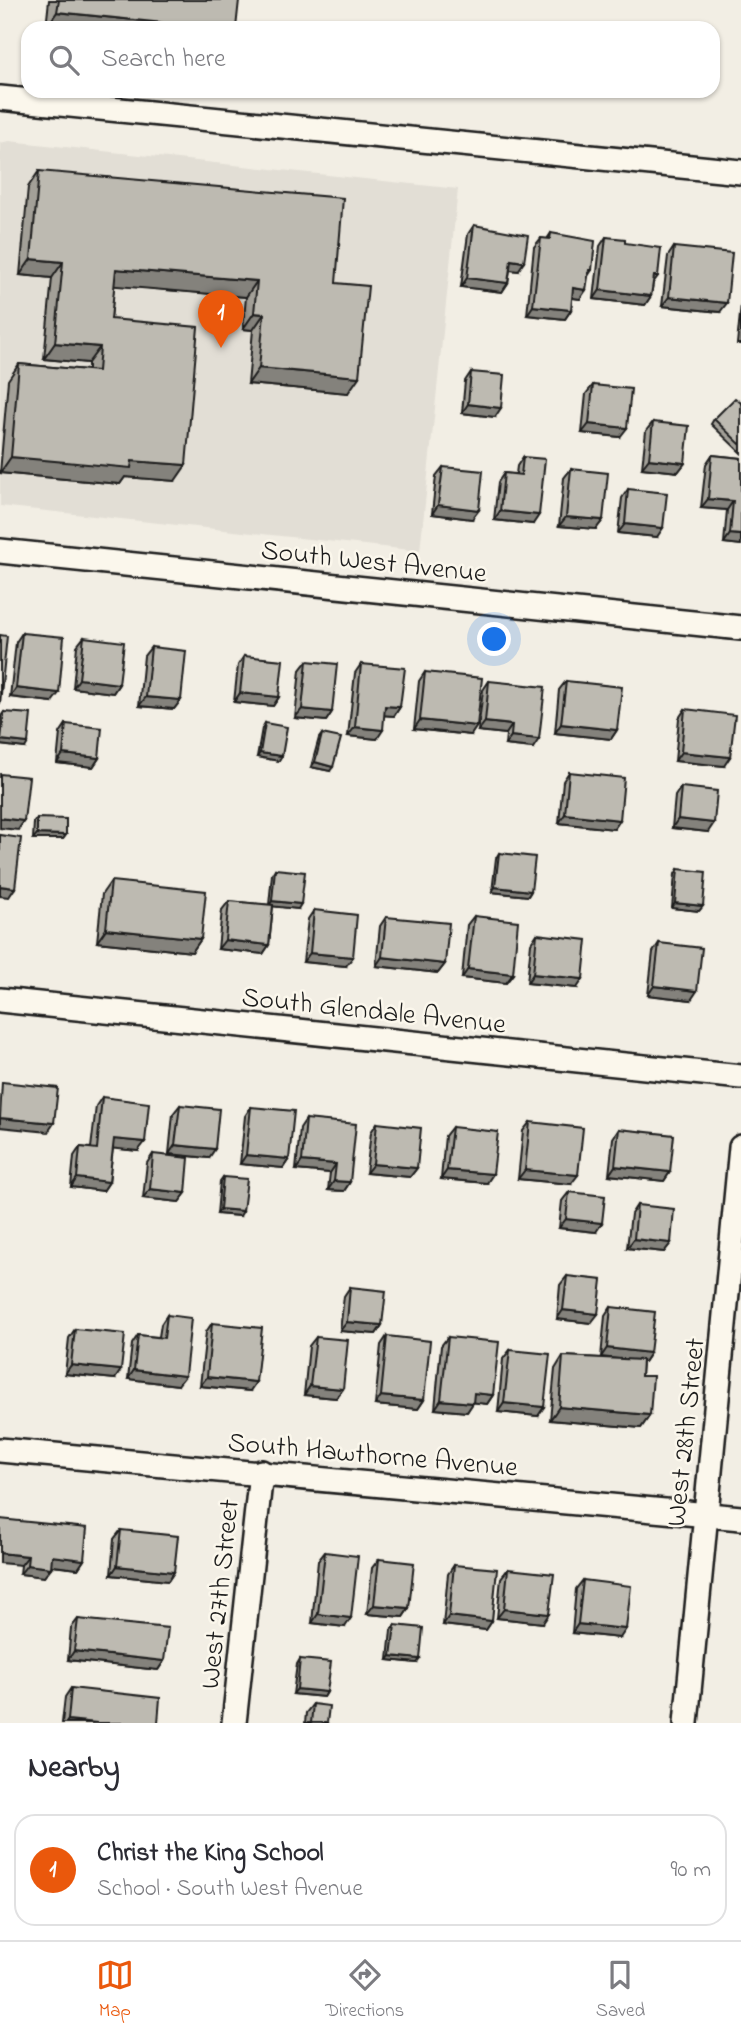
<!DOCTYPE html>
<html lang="en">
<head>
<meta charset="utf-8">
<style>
	:root { --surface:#fff; --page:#f7f7f7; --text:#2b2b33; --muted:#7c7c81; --line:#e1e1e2; --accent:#ea580c }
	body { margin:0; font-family:"Indie Flower",sans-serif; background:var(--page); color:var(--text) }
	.you { position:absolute; left:495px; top:640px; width:24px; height:24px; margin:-18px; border:5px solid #fff; border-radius:50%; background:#1a73e8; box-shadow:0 0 0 10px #1a73e833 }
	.badge { display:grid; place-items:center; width:46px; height:46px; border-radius:50%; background:var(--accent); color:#fff; font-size:23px; font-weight:700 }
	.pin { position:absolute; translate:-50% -58px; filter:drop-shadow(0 2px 4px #0008) }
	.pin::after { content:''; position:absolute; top:37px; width:24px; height:21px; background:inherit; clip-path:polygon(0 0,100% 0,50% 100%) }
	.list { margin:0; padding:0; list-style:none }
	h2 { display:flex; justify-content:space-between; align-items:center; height:91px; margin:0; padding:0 28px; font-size:30px }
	h2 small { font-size:23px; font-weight:400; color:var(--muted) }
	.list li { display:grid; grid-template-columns:46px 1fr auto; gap:21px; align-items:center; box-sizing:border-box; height:112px; margin:0 14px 14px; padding:0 14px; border:2px solid var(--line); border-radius:21px }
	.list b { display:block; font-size:26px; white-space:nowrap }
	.list p { margin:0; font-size:23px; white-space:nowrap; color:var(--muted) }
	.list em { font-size:23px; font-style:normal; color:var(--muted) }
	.icon { flex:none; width:38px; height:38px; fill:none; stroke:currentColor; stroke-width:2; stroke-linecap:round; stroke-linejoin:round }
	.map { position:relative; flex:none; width:741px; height:1723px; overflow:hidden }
	.search { position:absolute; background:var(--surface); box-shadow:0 2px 5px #0004; left:21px; right:21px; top:21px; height:77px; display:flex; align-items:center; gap:18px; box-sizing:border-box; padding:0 24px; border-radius:21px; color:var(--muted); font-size:26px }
	.sheet { height:217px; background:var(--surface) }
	nav { display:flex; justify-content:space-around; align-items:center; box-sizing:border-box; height:98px; border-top:2px solid var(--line); background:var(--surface); font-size:19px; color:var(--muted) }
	nav a { display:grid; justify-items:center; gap:4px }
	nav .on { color:var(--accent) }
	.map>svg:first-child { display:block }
	.built { fill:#e2ded5 }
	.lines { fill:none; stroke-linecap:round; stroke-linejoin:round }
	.minor-casing { stroke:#1c1c1c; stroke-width:28 }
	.minor { stroke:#fbf7ec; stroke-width:23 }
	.wall { fill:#a3a098; stroke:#1c1c1c; stroke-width:2 }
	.shaded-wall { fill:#84827c; stroke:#1c1c1c; stroke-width:2 }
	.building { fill:#bdbab1; stroke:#1c1c1c; stroke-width:2 }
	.labels { text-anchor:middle; stroke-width:5; stroke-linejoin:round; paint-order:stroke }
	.street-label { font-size:28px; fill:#1c1c1c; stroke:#fbf7ec }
</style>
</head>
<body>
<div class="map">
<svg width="741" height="1723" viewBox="0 0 741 1723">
	<rect width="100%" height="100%" fill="#f2eee4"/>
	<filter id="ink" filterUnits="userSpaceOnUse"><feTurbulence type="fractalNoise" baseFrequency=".0143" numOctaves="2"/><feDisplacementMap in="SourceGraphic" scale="14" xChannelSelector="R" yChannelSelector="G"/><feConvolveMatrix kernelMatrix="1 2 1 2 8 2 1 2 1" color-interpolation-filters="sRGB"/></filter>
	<g filter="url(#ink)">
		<!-- built -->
		<path class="built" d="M9 141 458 189 420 551 0 506V143Z"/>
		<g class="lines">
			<defs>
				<g id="minor">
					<path d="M0 98 741 172"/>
					<path d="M0 551 741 628"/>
					<path d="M0 1000 741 1077"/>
					<path d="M0 1450 741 1518"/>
					<path d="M234 1723 261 1472"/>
					<path d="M686 1723 741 1147"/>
				</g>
			</defs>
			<!-- minor casing -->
			<use href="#minor" class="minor-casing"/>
			<!-- minor -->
			<use href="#minor" class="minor"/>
		</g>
		<!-- wall -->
		<g class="wall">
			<path d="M49 0H239L46 28Z"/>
			<path d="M39 171 336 283 348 393 248 384 253 330 243 329 246 297 114 285 111 319 175 481 125 477 120 484 0 473 8 380 19 364 88 370V363L44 359 52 278 20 275 28 187Z"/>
			<path d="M474 225 518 271 510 270 508 283 502 292 461 287 468 234Z"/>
			<path d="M551 233 592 270 588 276 580 299 572 298 571 310 565 319 527 315 534 247 541 238 547 239Z"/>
			<path d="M606 237 625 243 658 276 653 283 651 296 645 305 594 299 600 246Z"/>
			<path d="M674 247 720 312 662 306 668 256Z"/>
			<path d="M741 304V344H737Z"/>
			<path d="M471 372 495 417 462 413 465 381Z"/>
			<path d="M593 385 620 437 582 433 586 394Z"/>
			<path d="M741 403V453L711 424 714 419Z"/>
			<path d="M653 422 685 463 678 472 642 468 646 431Z"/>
			<path d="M712 455 741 458V545L724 543 727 510 701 508 706 464Z"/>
			<path d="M523 457 533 524 494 520 498 482 504 473 516 474 517 466Z"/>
			<path d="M443 467 472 519 432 514 436 476Z"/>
			<path d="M571 469 603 520 596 529 559 526 564 478Z"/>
			<path d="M628 489 657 537 618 533 622 498Z"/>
			<path d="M22 633 52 702 10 697 16 642Z"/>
			<path d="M84 637 119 684 113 693 73 688 77 646Z"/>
			<path d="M151 647 181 700 174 709 139 706 144 656Z"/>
			<path d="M244 656 279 697 273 706 234 702 238 665Z"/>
			<path d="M307 661 332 712 326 721 295 718 300 670Z"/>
			<path d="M361 664 400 707 394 716 384 715 377 739 348 736 355 673Z"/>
			<path d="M425 672 471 735 414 729 419 681Z"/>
			<path d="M489 681 533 748 505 745 506 734 478 731 483 690Z"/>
			<path d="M566 681 617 730 611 739 555 733 559 690Z"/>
			<path d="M685 709 724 766 675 761 679 718Z"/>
			<path d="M4 712 25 748 0 745 1 716Z"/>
			<path d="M265 723 282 756 279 761 257 757 262 728Z"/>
			<path d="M66 724 99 758 93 767 57 763 60 733Z"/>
			<path d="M322 734 330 771 311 767 319 738Z"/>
			<path d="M569 772 620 820 614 829 559 823 563 781Z"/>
			<path d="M681 787 708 832 672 828 675 796Z"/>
			<path d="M37 818 66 835 63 839H33L34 822Z"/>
			<path d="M499 853 531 891 528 896 492 892 496 858Z"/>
			<path d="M275 869 298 909 273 906 269 945 263 954 218 949 222 910 229 901 269 905 272 874Z"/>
			<path d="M678 869 703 906 699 911 672 908 675 874Z"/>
			<path d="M111 881 201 939 192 952 97 942 102 894Z"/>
			<path d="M314 910 346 966 303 962 308 919Z"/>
			<path d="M474 916 513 974 506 983 462 978 467 925Z"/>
			<path d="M386 917 445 964 438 973 376 966 380 926Z"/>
			<path d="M537 934 577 988 527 983 531 943Z"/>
			<path d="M659 943 691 1000 648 995 653 952Z"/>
			<path d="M102 1097 138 1151 113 1148 109 1182 103 1191 71 1187 74 1156 80 1147 91 1148 96 1106Z"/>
			<path d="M180 1105 209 1158 169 1154 173 1114Z"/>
			<path d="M251 1107 289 1159 283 1168 240 1164 245 1116Z"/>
			<path d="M306 1119 350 1182 344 1191 328 1190 330 1173 296 1170 300 1128Z"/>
			<path d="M530 1122 571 1184 518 1179 523 1131Z"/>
			<path d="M377 1123 417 1168 410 1177 366 1173 371 1132Z"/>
			<path d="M452 1127 487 1183 441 1179 445 1136Z"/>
			<path d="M619 1129 670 1172 664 1181 609 1175 613 1138Z"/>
			<path d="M153 1154 186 1193 179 1202 143 1198 147 1163Z"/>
			<path d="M223 1177 240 1216 217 1214 220 1181Z"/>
			<path d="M569 1192 596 1232 559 1228 562 1201Z"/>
			<path d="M637 1205 671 1243 664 1252 627 1248 631 1214Z"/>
			<path d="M567 1276 591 1323 557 1319 560 1285Z"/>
			<path d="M350 1287 382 1325 376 1334 340 1331 344 1296Z"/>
			<path d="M611 1307 650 1353 644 1362 642 1361 641 1376 650 1415 641 1428 550 1420 555 1369 563 1356 620 1359 601 1357 605 1316Z"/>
			<path d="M167 1315 178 1385 128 1379 132 1344 138 1335 159 1337 161 1324Z"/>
			<path d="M212 1323 250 1391 200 1386 206 1332Z"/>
			<path d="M75 1329 115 1379 65 1374 69 1338Z"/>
			<path d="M387 1336 424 1400 418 1409 375 1405 381 1345Z"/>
			<path d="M316 1337 343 1389 336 1398 304 1395 309 1346Z"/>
			<path d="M448 1337 493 1395 487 1404 473 1402 467 1412 435 1409 441 1346Z"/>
			<path d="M510 1350 538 1416 498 1412 503 1359Z"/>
			<path d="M0 1519 84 1560 78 1569 51 1566 44 1577 20 1574 21 1565Z"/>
			<path d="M121 1530 174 1572 168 1581 111 1575 114 1539Z"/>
			<path d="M325 1552 345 1627 312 1623 318 1561Z"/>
			<path d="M379 1559 409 1608 403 1617 367 1614 372 1568Z"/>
			<path d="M454 1565 492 1621 486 1630 443 1625 448 1574Z"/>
			<path d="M508 1569 543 1623 497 1618 501 1578Z"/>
			<path d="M583 1580 620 1638 572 1633 576 1589Z"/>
			<path d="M78 1619 164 1661 158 1670 68 1660 71 1628Z"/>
			<path d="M395 1625 417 1663 388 1660 391 1630Z"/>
			<path d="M300 1659 327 1692 324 1697 293 1694 297 1664Z"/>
			<path d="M71 1688 158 1723H62L65 1697Z"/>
			<path d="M313 1704 327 1723H305L306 1713Z"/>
		</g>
		<!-- shaded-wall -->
		<g class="shaded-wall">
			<path d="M57 12 212 28H46Z"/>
			<path d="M31 259 63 262 52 278 20 275Z"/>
			<path d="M511 260 524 262 518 271 504 269Z"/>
			<path d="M116 269 257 281 246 297 105 285Z"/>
			<path d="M467 278 508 283 502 292 461 287Z"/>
			<path d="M573 288 586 290 580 299 567 297Z"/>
			<path d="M600 290 651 296 645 305 594 299Z"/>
			<path d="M669 297 727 303 720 312 662 306Z"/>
			<path d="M533 306 571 310 565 319 527 315Z"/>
			<path d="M254 313 264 314 253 330 243 329Z"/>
			<path d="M55 343 100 347 88 363 44 359Z"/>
			<path d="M259 368 359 377 348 393 248 384Z"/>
			<path d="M468 404 501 408 495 417 462 413Z"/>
			<path d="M589 424 627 428 620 437 582 433Z"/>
			<path d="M11 457 132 461 186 465 175 481 125 477 120 484 0 473Z"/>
			<path d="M649 459 685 463 678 472 642 468Z"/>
			<path d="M708 499 733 501 727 510 701 508Z"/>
			<path d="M438 505 479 510 472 519 432 514Z"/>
			<path d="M500 511 539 515 533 524 494 520Z"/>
			<path d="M566 517 603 520 596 529 559 526Z"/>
			<path d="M625 524 663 528 657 537 618 533Z"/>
			<path d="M730 534 741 535V545L724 543Z"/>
			<path d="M79 679 119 684 113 693 73 688Z"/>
			<path d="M16 688 59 693 52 702 10 697Z"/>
			<path d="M240 693 279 697 273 706 234 702Z"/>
			<path d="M146 697 181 700 174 709 139 706Z"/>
			<path d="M385 706 400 707 394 716 379 715Z"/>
			<path d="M302 709 332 712 326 721 295 718Z"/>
			<path d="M420 720 477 726 471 735 414 729Z"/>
			<path d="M485 722 512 725 506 734 478 731Z"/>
			<path d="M561 724 617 730 611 739 555 733Z"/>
			<path d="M355 727 383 730 377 739 348 736Z"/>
			<path d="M511 736 539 739 533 748 505 745Z"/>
			<path d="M1 740 28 743 25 748 0 745Z"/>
			<path d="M681 752 730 757 724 766 675 761Z"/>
			<path d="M260 753 282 756 279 761 257 757Z"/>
			<path d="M63 754 99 758 93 767 57 763Z"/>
			<path d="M315 762 333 767 330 771 311 767Z"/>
			<path d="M565 814 620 820 614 829 559 823Z"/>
			<path d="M0 818 24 821 18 830 0 828Z"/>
			<path d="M678 819 714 823 708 832 672 828Z"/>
			<path d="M37 834 66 835 63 839H33Z"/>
			<path d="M0 886 15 888 9 897 0 896Z"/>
			<path d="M495 887 531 891 528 896 492 892Z"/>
			<path d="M272 901 301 904 298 909 269 906Z"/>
			<path d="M675 903 703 906 699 911 672 908Z"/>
			<path d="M106 929 201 939 192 952 97 942Z"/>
			<path d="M225 940 269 945 263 954 218 949Z"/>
			<path d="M310 953 353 957 346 966 303 962Z"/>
			<path d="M382 957 445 964 438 973 376 966Z"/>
			<path d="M468 969 513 974 506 983 462 978Z"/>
			<path d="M533 974 583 979 577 988 527 983Z"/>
			<path d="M654 986 697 991 691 1000 648 995Z"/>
			<path d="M0 1118 54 1123 48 1132 0 1127Z"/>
			<path d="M114 1139 145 1142 138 1151 108 1148Z"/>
			<path d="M175 1145 215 1149 209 1158 169 1154Z"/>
			<path d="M246 1155 289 1159 283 1168 240 1164Z"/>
			<path d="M302 1161 336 1164 330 1173 296 1170Z"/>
			<path d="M373 1164 417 1168 410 1177 366 1173Z"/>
			<path d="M615 1166 670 1172 664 1181 609 1175Z"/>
			<path d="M447 1170 493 1174 487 1183 441 1179Z"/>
			<path d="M525 1170 578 1175 571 1184 518 1179Z"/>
			<path d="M77 1178 109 1182 103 1191 71 1187Z"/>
			<path d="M334 1181 350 1182 344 1191 328 1190Z"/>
			<path d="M150 1189 186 1193 179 1202 143 1198Z"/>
			<path d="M220 1209 243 1211 240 1216 217 1214Z"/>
			<path d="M566 1219 602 1223 596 1232 559 1228Z"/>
			<path d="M634 1239 671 1243 664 1252 627 1248Z"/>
			<path d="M563 1310 598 1314 591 1323 557 1319Z"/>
			<path d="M347 1322 382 1325 376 1334 340 1331Z"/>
			<path d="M607 1348 650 1353 644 1362 601 1357Z"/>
			<path d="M71 1365 121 1370 115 1379 65 1374Z"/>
			<path d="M134 1370 185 1376 178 1385 128 1379Z"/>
			<path d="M207 1377 256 1382 250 1391 200 1386Z"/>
			<path d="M310 1386 343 1389 336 1398 304 1395Z"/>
			<path d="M474 1393 493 1395 487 1404 468 1402Z"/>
			<path d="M381 1396 424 1400 418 1409 375 1405Z"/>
			<path d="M441 1400 473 1403 467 1412 435 1409Z"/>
			<path d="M504 1403 544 1407 538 1416 498 1412Z"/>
			<path d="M559 1407 650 1415 641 1428 550 1420Z"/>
			<path d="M0 1553 28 1556 21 1565 0 1563Z"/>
			<path d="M52 1556 84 1560 78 1569 45 1565Z"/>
			<path d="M27 1565 51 1568 44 1577 20 1574Z"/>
			<path d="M117 1566 174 1572 168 1581 111 1575Z"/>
			<path d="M374 1605 409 1608 403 1617 367 1614Z"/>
			<path d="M504 1609 549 1614 543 1623 497 1618Z"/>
			<path d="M318 1614 351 1618 345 1627 312 1623Z"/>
			<path d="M449 1616 492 1621 486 1630 443 1625Z"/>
			<path d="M578 1624 626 1629 620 1638 572 1633Z"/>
			<path d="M74 1651 164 1661 158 1670 68 1660Z"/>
			<path d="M391 1656 420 1659 417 1663 388 1660Z"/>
			<path d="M297 1689 327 1692 324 1697 293 1694Z"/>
			<path d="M68 1720 97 1723H66Z"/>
		</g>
		<!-- building -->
		<g class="building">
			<path d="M59 0H239L236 28H212L57 12Z"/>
			<path d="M39 171 343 198 336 283 368 286 359 377 259 368 264 314 254 313 257 281 116 269 111 319 198 327 186 465 132 461 131 468 11 457 19 364 98 371 100 347 55 343 63 262 31 259Z"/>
			<path d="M474 225 528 235 524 262 511 260 508 283 467 278Z"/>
			<path d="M551 233 595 241 592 270H589L586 290 573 288 571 310 533 306 541 238 550 239Z"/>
			<path d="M606 237 625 239V243L661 248 658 276H654L651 296 600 290Z"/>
			<path d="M674 247 732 253 727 303 669 297Z"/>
			<path d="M471 372 504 375 501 408 468 404Z"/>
			<path d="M593 385 631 389 627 428 589 424Z"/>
			<path d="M735 398 741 403V445L714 419Z"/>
			<path d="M653 422 689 426 685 463 649 459Z"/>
			<path d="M712 455 741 458V535L730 534 733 501 708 499Z"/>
			<path d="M523 457 545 459 539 515 500 511 504 473 521 475Z"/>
			<path d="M443 467 483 471 479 510 438 505Z"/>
			<path d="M571 469 608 473 603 520 566 517Z"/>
			<path d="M628 489 667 493 663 528 625 524Z"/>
			<path d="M22 633 64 637 59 693 16 688Z"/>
			<path d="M0 635 7 636 0 704Z"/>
			<path d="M84 637 124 642 119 684 79 679Z"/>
			<path d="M151 647 186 651 181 700 146 697Z"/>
			<path d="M244 656 283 660 279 697 240 693Z"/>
			<path d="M307 661 337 664 332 712 302 709Z"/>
			<path d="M361 664 405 668 400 707 385 706 383 730 355 727Z"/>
			<path d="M425 672 482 678 477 726 420 720Z"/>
			<path d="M489 681 545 687 539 739 511 736 512 725 485 722Z"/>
			<path d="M566 681 622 687 617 730 561 724Z"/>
			<path d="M685 709 735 715 730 757 681 752Z"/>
			<path d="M4 712 31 714 28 743 1 740Z"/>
			<path d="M265 723 287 727 282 756 260 753Z"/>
			<path d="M66 724 102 728 99 758 63 754Z"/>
			<path d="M322 734 341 738 333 767 315 762Z"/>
			<path d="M569 772 624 778 620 820 565 814Z"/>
			<path d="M0 774 29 777 24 821 0 818Z"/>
			<path d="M681 787 717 791 714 823 678 819Z"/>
			<path d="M37 818 66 819V835L37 834Z"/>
			<path d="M0 835 21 838 15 888 0 886Z"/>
			<path d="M499 853 535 857 531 891 495 887Z"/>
			<path d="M275 869 305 872 301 904 272 901Z"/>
			<path d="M678 869 706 872 703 906 675 903Z"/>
			<path d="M111 881 206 891 201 939 106 929Z"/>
			<path d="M229 901 273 905 269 945 225 940Z"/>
			<path d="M314 910 357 915 353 957 310 953Z"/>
			<path d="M474 916 518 921 513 974 468 969Z"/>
			<path d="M386 917 449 923 445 964 382 957Z"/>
			<path d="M537 934 587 940 583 979 533 974Z"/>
			<path d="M659 943 702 948 697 991 654 986Z"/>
			<path d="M2 1082 58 1088 54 1123 0 1118Z"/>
			<path d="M102 1097 149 1103 145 1142 114 1139 109 1182 77 1178 80 1147 97 1149Z"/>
			<path d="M180 1105 219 1109 215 1149 175 1145Z"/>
			<path d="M251 1107 294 1111 289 1159 246 1155Z"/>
			<path d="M306 1119 356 1124 350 1182 334 1181 336 1164 302 1161Z"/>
			<path d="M530 1122 583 1128 578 1175 525 1170Z"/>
			<path d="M377 1123 421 1128 417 1168 373 1164Z"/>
			<path d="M452 1127 498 1132 493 1174 447 1170Z"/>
			<path d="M619 1129 674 1135 670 1172 615 1166Z"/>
			<path d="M153 1154 189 1158 186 1193 150 1189Z"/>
			<path d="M223 1177 247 1179 243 1211 220 1209Z"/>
			<path d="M569 1192 605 1196 602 1223 566 1219Z"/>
			<path d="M637 1205 674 1209 671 1243 634 1239Z"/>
			<path d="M567 1276 602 1280 598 1314 563 1310Z"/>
			<path d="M350 1287 386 1291 382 1325 347 1322Z"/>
			<path d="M611 1307 655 1312 650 1353 607 1348Z"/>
			<path d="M167 1315 191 1318 185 1376 134 1370 138 1335 164 1338Z"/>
			<path d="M212 1323 262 1328 256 1382 207 1377Z"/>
			<path d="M75 1329 125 1334 121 1370 71 1365Z"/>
			<path d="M387 1336 430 1341 424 1400 381 1396Z"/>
			<path d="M316 1337 348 1340 343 1389 310 1386Z"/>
			<path d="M448 1337 499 1342 493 1395 474 1393 473 1403 441 1400Z"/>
			<path d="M510 1350 550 1354 544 1407 504 1403Z"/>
			<path d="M563 1356 642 1360 641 1376H653L650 1415 559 1407Z"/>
			<path d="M0 1519 87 1528 84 1560 52 1556 51 1568 27 1565 28 1556 0 1553Z"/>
			<path d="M121 1530 178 1536 174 1572 117 1566Z"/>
			<path d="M325 1552 358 1556 351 1618 318 1614Z"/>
			<path d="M379 1559 414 1563 409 1608 374 1605Z"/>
			<path d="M454 1565 497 1569 492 1621 449 1616Z"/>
			<path d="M508 1569 554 1574 549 1614 504 1609Z"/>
			<path d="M583 1580 631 1586 626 1629 578 1624Z"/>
			<path d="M78 1619 168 1628 164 1661 74 1651Z"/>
			<path d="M395 1625 423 1628 420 1659 391 1656Z"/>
			<path d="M300 1659 331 1662 327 1692 297 1689Z"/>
			<path d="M71 1688 160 1698 158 1723H97L68 1720Z"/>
			<path d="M313 1704 329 1706 327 1723H311Z"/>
		</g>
	</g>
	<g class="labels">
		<!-- street labels -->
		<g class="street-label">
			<text transform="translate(374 560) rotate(6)" y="10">South West Avenue</text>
			<text transform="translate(374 1009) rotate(6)" y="10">South Glendale Avenue</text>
			<text transform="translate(684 1432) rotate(-84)" y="10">West 28th Street</text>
			<text transform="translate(373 1453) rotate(5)" y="10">South Hawthorne Avenue</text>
			<text transform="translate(218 1594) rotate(-84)" y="10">West 27th Street</text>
		</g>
	</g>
</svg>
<div class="you"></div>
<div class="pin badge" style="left:221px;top:348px">1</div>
<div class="search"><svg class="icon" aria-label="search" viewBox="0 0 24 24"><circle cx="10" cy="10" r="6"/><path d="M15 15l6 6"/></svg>Search here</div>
</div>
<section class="sheet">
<h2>Nearby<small></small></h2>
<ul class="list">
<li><span class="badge">1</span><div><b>Christ the King School</b><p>School · South West Avenue</p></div><em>90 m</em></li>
</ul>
</section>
<nav>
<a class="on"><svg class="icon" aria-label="map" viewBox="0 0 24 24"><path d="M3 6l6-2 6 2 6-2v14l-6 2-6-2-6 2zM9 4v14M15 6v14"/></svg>Map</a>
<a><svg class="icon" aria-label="directions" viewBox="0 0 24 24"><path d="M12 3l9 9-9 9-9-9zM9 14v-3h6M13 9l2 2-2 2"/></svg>Directions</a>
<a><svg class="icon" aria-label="saved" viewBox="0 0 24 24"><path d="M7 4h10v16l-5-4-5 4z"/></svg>Saved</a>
</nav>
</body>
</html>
